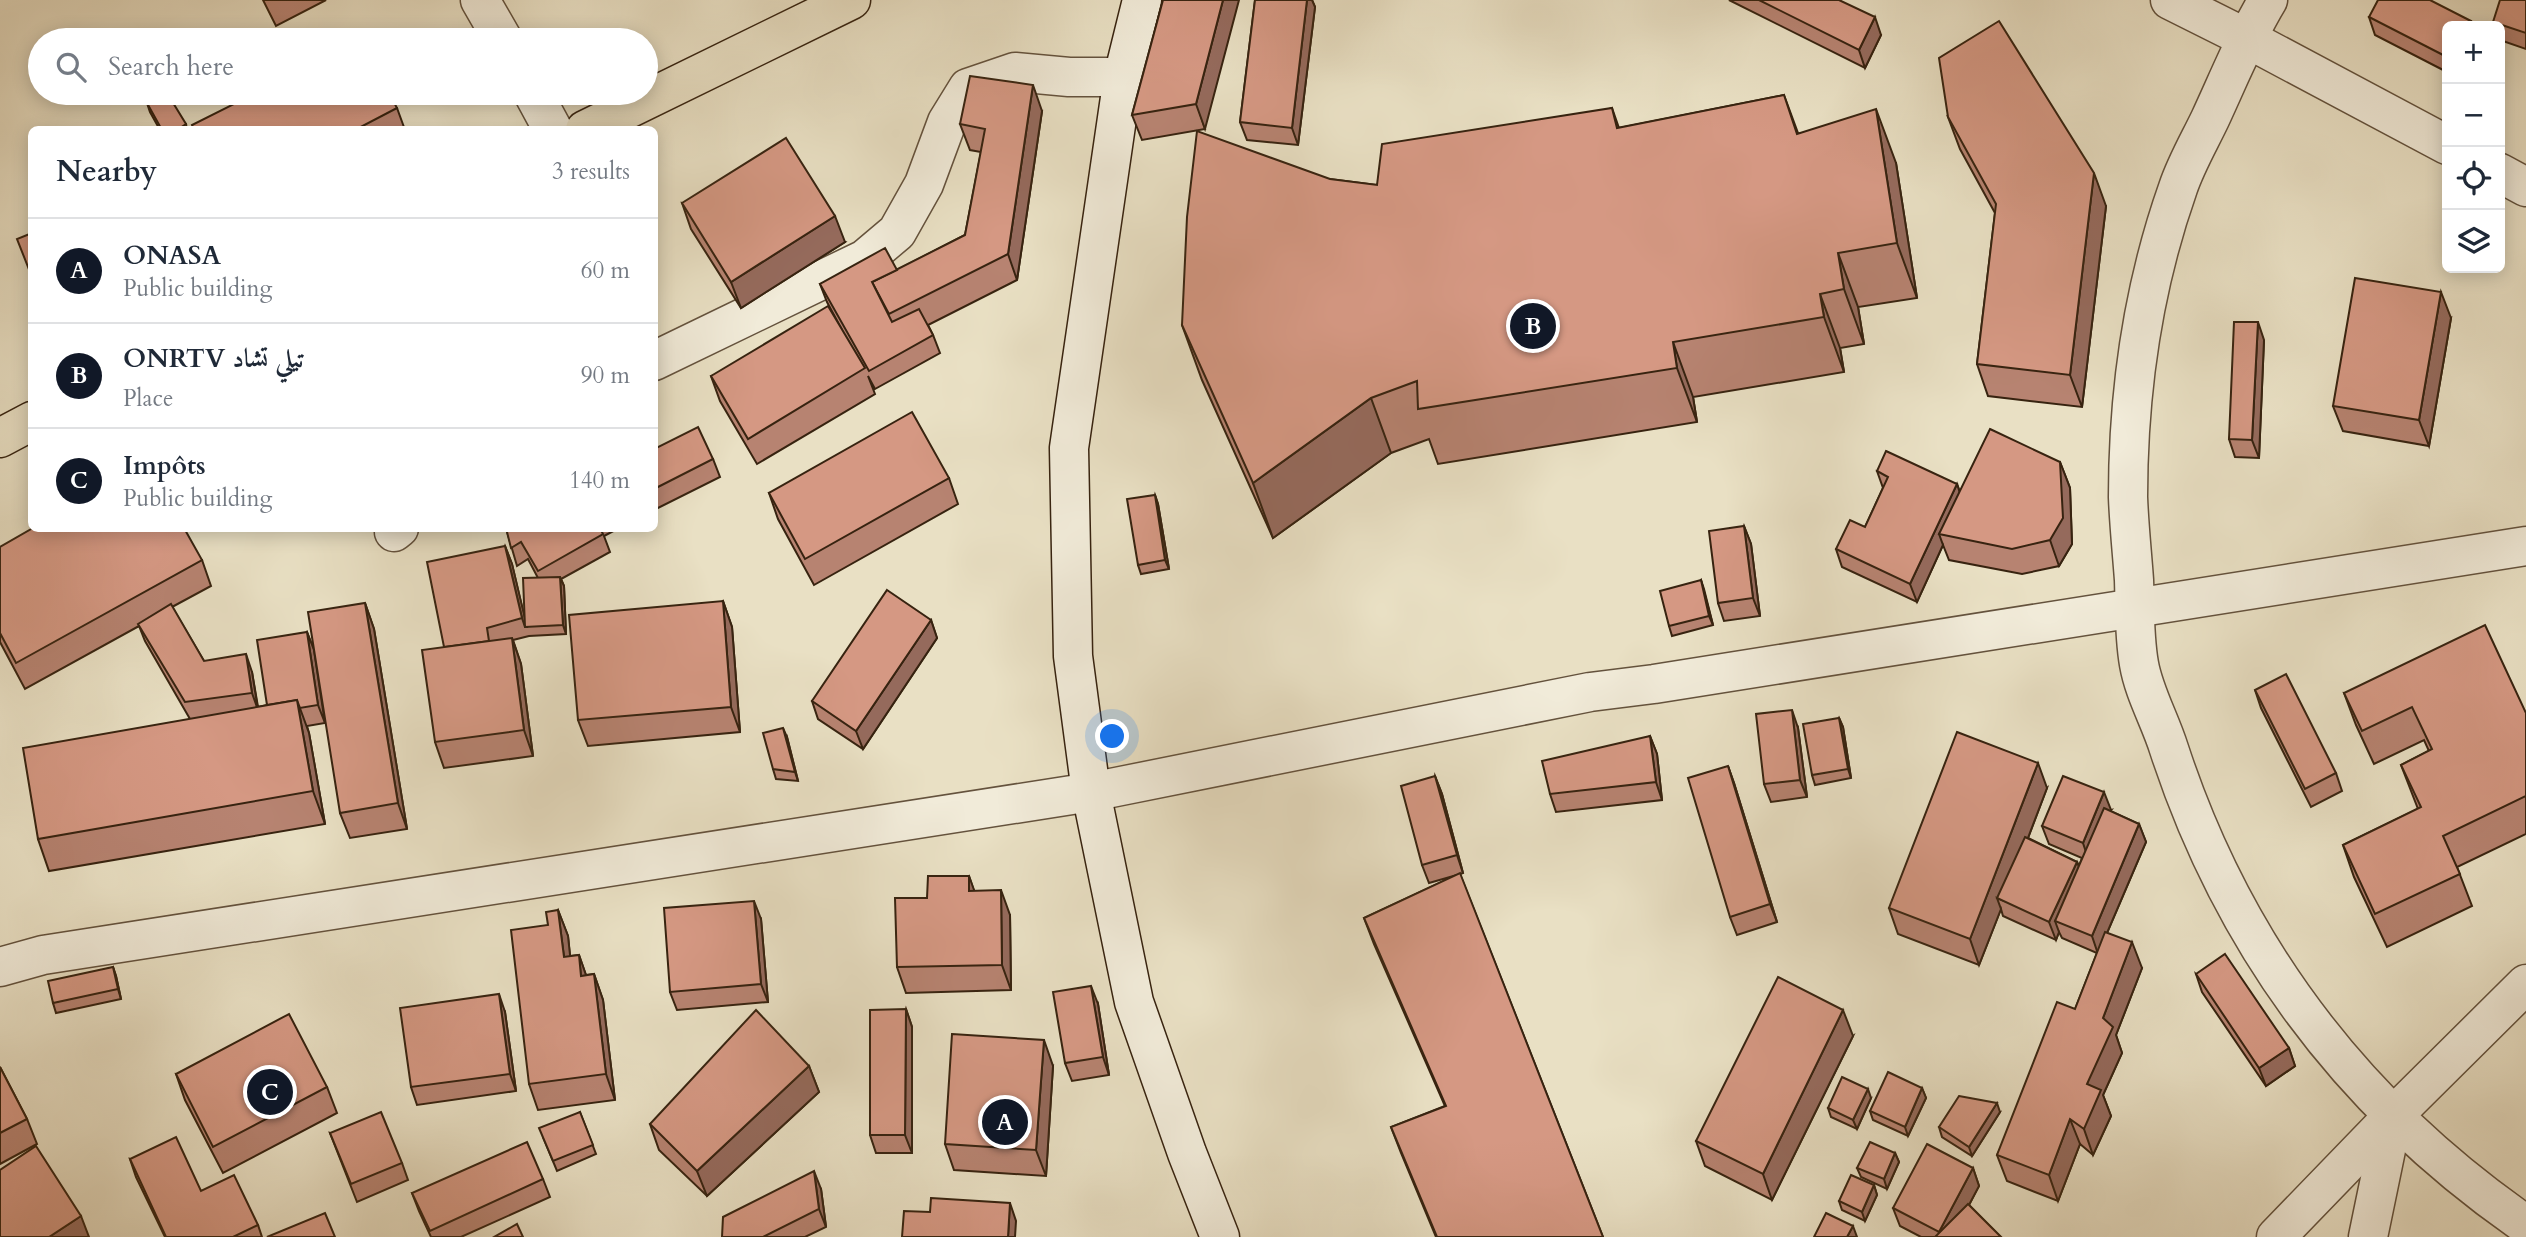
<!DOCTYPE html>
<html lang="en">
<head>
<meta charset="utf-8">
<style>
	:root { --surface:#fff; --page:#f2f2f3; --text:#1f2937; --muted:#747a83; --line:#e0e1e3; --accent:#111827 }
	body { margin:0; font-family:Cardo,Amiri,serif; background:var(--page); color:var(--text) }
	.controls { position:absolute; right:21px; top:21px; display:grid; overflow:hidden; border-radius:10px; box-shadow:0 4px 18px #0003 }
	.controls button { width:63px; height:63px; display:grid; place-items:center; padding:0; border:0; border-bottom:2px solid var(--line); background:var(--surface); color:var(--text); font:35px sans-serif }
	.you { position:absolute; left:1113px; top:737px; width:24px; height:24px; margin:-18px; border:5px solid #fff; border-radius:50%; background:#1a73e8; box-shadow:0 0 0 10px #1a73e833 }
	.badge { display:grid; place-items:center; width:46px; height:46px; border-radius:50%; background:var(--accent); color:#fff; font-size:23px; font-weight:700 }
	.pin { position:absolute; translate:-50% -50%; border:4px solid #fff; box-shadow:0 2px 7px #0006 }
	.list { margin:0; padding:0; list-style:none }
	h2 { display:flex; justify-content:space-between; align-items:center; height:91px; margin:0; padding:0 28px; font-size:30px }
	h2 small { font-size:23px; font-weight:400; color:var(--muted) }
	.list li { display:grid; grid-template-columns:46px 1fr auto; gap:21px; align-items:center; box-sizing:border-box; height:105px; padding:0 28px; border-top:2px solid var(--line) }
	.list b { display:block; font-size:26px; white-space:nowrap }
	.list p { margin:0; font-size:23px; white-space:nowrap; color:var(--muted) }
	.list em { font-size:23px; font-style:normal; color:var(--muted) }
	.icon { flex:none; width:38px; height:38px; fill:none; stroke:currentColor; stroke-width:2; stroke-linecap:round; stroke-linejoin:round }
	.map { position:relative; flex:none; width:2526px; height:1237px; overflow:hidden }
	.search { position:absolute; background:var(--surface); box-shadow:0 4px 18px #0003; left:28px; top:28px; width:630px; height:77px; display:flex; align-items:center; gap:18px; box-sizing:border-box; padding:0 24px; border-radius:38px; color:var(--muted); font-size:26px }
	.panel { position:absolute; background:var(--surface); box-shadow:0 4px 18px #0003; left:28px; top:126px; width:630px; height:406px; border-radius:10px }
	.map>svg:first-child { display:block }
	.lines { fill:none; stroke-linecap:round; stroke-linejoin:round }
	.street-casing { stroke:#64523d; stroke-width:41 }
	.secondary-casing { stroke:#372310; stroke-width:41 }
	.primary-casing { stroke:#372310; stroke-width:41 }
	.street { stroke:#f1ebd9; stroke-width:38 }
	.secondary { stroke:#f1ebd9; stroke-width:38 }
	.primary { stroke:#e9e0c4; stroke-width:38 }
	.wall { fill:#b78371; stroke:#372310; stroke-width:2 }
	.shaded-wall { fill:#956a5c; stroke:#372310; stroke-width:2 }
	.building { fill:#d59883; stroke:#372310; stroke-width:2 }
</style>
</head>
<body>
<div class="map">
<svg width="2526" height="1237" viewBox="0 0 2526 1237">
	<rect width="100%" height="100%" fill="#e9e0c4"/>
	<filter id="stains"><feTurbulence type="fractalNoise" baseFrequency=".00286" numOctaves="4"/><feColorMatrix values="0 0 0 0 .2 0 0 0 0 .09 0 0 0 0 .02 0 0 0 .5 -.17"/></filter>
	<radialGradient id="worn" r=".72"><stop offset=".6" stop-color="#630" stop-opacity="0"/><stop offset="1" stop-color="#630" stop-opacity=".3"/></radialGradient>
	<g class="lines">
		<defs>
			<g id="street">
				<path d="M480 0 503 40"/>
				<path d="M2170 0 2246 38 2447 145"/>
				<path d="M2268 0C2245 38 2229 78 2210 119 2199 142 2186 164 2178 188 2143 287 2128 392 2128 497 2129 525 2132 552 2134 580 2135 608 2134 636 2139 664 2144 693 2160 720 2169 749 2234 948 2354 1106 2526 1225"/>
				<path d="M533 93 553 130"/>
				<path d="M2500 173 2526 187"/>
				<path d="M654 361 865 259 897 232 924 184 947 122 968 88 1015 72 1069 77H1123"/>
				<path d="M394 532 399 528"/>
				<path d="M0 967 43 955 1091 792 1590 692 1654 684 2526 546"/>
				<path d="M2276 1237 2393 1116 2526 984"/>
				<path d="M2368 1237 2393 1116"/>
			</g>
			<path id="secondary" d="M1142 0 1123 77 1069 448 1073 656 1091 792 1134 1002 1187 1153 1220 1237"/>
			<g id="primary">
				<path d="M585 130 851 0"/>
				<path d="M0 438 32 421"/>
			</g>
		</defs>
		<!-- street casing -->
		<use href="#street" class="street-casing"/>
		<!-- secondary casing -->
		<use href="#secondary" class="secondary-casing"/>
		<!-- primary casing -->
		<use href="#primary" class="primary-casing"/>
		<!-- street -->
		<use href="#street" class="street"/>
		<!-- secondary -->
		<use href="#secondary" class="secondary"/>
		<!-- primary -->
		<use href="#primary" class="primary"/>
	</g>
	<!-- wall -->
	<g class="wall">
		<path d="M263 0H326L276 26Z"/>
		<path d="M1163 0 1205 129 1142 140 1132 115Z"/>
		<path d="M1255 0H1312L1315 7 1298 145 1247 140 1240 122Z"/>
		<path d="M1729 0H1839L1881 35 1865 68Z"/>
		<path d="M2526 0V49L2500 40V26H2494L2493 22Z"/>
		<path d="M2369 17 2471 21 2473 26H2447V72L2375 35Z"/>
		<path d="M1784 95 1798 133 1896 163 1917 298 1858 307 1864 344 1840 348 1844 372 1693 397 1697 422 1438 464 1429 439 1391 453 1273 538 1202 380 1182 325 1330 179 1377 185 1612 108 1619 128Z"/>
		<path d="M147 103 186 124 187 130H160L150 112Z"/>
		<path d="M397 108 405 130H194Z"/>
		<path d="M1042 111 1017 280 928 325 933 335 940 353 875 389 868 376 875 394 757 464 720 401 711 376 842 330 827 302 820 284 897 270 965 235 981 152 970 150 960 124Z"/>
		<path d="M1948 117 2106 206 2082 407 1988 396 1977 364 1995 213 1960 149Z"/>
		<path d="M682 203 845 242 741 308 691 229Z"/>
		<path d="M2451 318 2429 446 2343 431 2333 406Z"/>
		<path d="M2264 340 2259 458 2235 457 2229 439Z"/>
		<path d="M654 449 713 459 720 477 654 510Z"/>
		<path d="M2060 462 2070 488 2072 544 2059 566 2022 574 1949 560 1943 545 1917 602 1842 567 1836 549 1865 527 1883 488 1877 471 1957 484 1960 492Z"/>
		<path d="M949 478 958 504 814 585 778 519 769 493Z"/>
		<path d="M1155 495 1158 504 1169 569 1141 574 1138 565Z"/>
		<path d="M1744 526 1751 544 1760 616 1724 621 1718 603Z"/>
		<path d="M506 528H619L604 536 610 552 561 579 564 586 566 634 529 636 513 640 521 664 533 756 444 768 435 742 505 546 512 564 525 620 538 578 528 559 517 566Z"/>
		<path d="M0 547 202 560 211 586 172 607 204 661 252 672 258 707 267 705 307 632 314 650 325 723 307 726 309 733 325 824 49 871 38 839 190 719 145 641 139 626 25 689 0 642Z"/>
		<path d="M1701 580 1713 625 1672 636 1669 626Z"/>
		<path d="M723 601 732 627 740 732 588 746 578 720Z"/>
		<path d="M365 603 374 629 407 829 350 838 340 813Z"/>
		<path d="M931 620 937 638 863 749 818 719 812 701Z"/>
		<path d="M2255 690 2336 773 2342 791 2311 807 2261 708Z"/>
		<path d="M2344 693 2526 713V834L2457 867 2472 906 2387 947 2354 877 2343 845 2418 809 2401 765 2429 751 2424 740 2374 764 2356 725Z"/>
		<path d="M1839 718 1843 727 1851 778 1815 785 1812 775Z"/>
		<path d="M1798 728 1807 797 1771 802 1764 784Z"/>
		<path d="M1650 736 1657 754 1662 800 1556 812 1550 794Z"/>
		<path d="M787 737 798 781 776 779 773 769Z"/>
		<path d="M1728 766 1734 783 1777 922 1737 935 1730 917Z"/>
		<path d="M1435 776 1442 794 1463 873 1460 874 1603 1237H1436L1401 1153 1391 1127 1445 1106 1374 944 1364 918 1457 875 1429 883 1422 865Z"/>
		<path d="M2047 788 2028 838 2077 862 2079 866 2082 858 2049 844 2042 826 2111 810 2110 811 2139 824 2146 842 2107 933 2142 968 2116 1035 2122 1053 2103 1095 2111 1116 2093 1155 2080 1144 2058 1201 2007 1181 1997 1155 2075 1009 2097 953 2062 938 2059 932 2056 940 2003 916 2001 909 1979 965 1898 934 1889 908Z"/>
		<path d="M969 876 974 891 1010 915 1011 990 906 993 897 967 927 898Z"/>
		<path d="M558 910 568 936 570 956 579 955 586 975 594 974 603 1000 615 1100 538 1110 529 1084 548 925Z"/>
		<path d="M761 919 768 1002 677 1010 670 992Z"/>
		<path d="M113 967 116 976 121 999 56 1013 53 1003Z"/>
		<path d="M2196 974 2289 1048 2295 1066 2266 1086 2202 992Z"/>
		<path d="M1098 1004 1109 1075 1072 1081 1065 1063Z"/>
		<path d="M906 1009 912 1027V1153H876L870 1135Z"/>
		<path d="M505 1012 516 1091 417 1105 411 1087Z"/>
		<path d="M1853 1036 1772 1200 1705 1166 1696 1141Z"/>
		<path d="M809 1066 819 1092 707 1196 659 1150 650 1124Z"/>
		<path d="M1053 1066 1046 1176 954 1170 945 1144Z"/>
		<path d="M0 1067 27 1119 37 1144 0 1164Z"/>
		<path d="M176 1074 327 1087 337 1113 223 1173 185 1100Z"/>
		<path d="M1922 1088 1926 1098 1908 1136 1873 1120 1870 1111Z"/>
		<path d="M1871 1098 1857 1129 1831 1117 1828 1108Z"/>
		<path d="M580 1112 596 1154 557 1171 543 1137Z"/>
		<path d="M2000 1112 1972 1156 1942 1137 1939 1127Z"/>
		<path d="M330 1133 402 1163 408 1180 357 1202Z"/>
		<path d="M1895 1153 1899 1162 1887 1189 1861 1177 1857 1168Z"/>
		<path d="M130 1159 201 1191 258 1225 262 1237H165L136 1177Z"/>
		<path d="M1973 1168 1979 1186 1969 1205 2001 1237H1921L1900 1226 1893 1208Z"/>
		<path d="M543 1179 550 1197 461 1237H431L419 1211 412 1193Z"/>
		<path d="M1874 1185 1877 1195 1865 1221 1842 1210 1839 1201Z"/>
		<path d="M821 1189 826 1227 805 1237H722Z"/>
	</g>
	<!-- shaded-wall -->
	<g class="shaded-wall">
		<path d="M1223 0H1239L1205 129 1196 104Z"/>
		<path d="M1307 0H1312L1315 7 1298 145 1292 128Z"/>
		<path d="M1875 17 1881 35 1865 68 1859 50Z"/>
		<path d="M1033 85 1042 111 1017 280 1008 254Z"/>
		<path d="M1876 109 1896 163 1917 298 1897 243Z"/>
		<path d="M2094 173 2106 206 2082 407 2070 375Z"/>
		<path d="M835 216 845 242 741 308 731 282Z"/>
		<path d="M1838 253 1858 307 1864 344 1844 289Z"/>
		<path d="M2441 292 2451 318 2429 446 2419 420Z"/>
		<path d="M1820 294 1840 348 1844 372 1824 317Z"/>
		<path d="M2258 322 2264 340 2259 458 2252 440Z"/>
		<path d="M1673 342 1693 397 1697 422 1677 368Z"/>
		<path d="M1371 398 1391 453 1273 538 1253 483Z"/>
		<path d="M2060 462 2070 488 2072 544 2059 566 2050 540Z"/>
		<path d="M1957 484 1963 502 1939 534 1943 545 1917 602 1910 584Z"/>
		<path d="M1155 495 1158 504 1169 569 1165 560Z"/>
		<path d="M1744 526 1751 544 1760 616 1753 598Z"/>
		<path d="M505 546 512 564 527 627H525L522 618Z"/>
		<path d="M560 577 564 586 566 634 563 625Z"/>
		<path d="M1701 580 1704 589 1713 625 1709 616Z"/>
		<path d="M723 601 732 627 740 732 731 707Z"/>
		<path d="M365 603 374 629 407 829 398 803Z"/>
		<path d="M931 620 937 638 863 749 856 731Z"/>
		<path d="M307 632 314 650 325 723 318 705Z"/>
		<path d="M512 638 521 664 533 756 524 730Z"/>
		<path d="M246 654 252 672 258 710 252 693Z"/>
		<path d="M297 700 309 733 325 824 313 791Z"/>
		<path d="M1792 710 1798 728 1807 797 1800 780Z"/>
		<path d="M1839 718 1843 727 1851 778 1848 769Z"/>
		<path d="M783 728 787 737 798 781 795 772Z"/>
		<path d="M1650 736 1657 754 1662 800 1656 782Z"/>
		<path d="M2038 763 2047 788 2004 901 1997 898 2001 909 1979 965 1970 939Z"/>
		<path d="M1728 766 1734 783 1777 922 1770 904Z"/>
		<path d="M1435 776 1442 794 1463 873 1457 855Z"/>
		<path d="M2104 792 2111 810 2089 861 2083 843Z"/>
		<path d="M2139 824 2146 842 2098 954 2092 936Z"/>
		<path d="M2077 862 2084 879 2055 921 2059 932 2056 940 2049 922Z"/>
		<path d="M969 876 978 901 969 891Z"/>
		<path d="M1001 890 1010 915 1011 990 1002 965Z"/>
		<path d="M754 901 761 919 768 1002 761 984Z"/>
		<path d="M558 910 568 936 573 983 564 957Z"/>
		<path d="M2132 942 2142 968 2116 1035 2122 1053 2103 1095 2111 1116 2093 1155 2084 1129 2087 1084 2103 1018Z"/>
		<path d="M579 955 588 981 581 976Z"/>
		<path d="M113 967 116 976 121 999 118 989Z"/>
		<path d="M594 974 603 1000 615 1100 606 1074Z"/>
		<path d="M1091 986 1098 1004 1109 1075 1103 1057Z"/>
		<path d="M499 994 505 1012 516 1091 510 1074Z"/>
		<path d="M906 1009 912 1027V1153L905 1135Z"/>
		<path d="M1843 1010 1853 1036 1772 1200 1763 1174Z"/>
		<path d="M1044 1040 1053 1066 1046 1176 1036 1150Z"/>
		<path d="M2289 1048 2295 1066 2266 1086 2259 1068Z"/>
		<path d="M809 1066 819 1092 707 1196 697 1171Z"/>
		<path d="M1922 1088 1926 1098 1908 1136 1905 1127Z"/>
		<path d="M1868 1089 1871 1098 1857 1129 1853 1120Z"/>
		<path d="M1997 1103 2000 1112 1972 1156 1969 1147Z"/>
		<path d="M2070 1119 2080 1144 2058 1201 2049 1175Z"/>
		<path d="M1895 1153 1899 1162 1887 1189 1884 1179Z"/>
		<path d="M1973 1168 1979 1186 1952 1237 1939 1232Z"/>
		<path d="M814 1171 821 1189 826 1227 819 1209Z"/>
		<path d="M1874 1185 1877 1195 1865 1221 1862 1212Z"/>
		<path d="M1010 1203 1016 1221 1015 1237H1008Z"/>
		<path d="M81 1216 89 1237H49Z"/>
		<path d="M1853 1226 1857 1237H1847Z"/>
	</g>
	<!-- building -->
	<g class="building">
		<path d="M1163 0H1223L1196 104 1132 115Z"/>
		<path d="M1255 0H1307L1292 128 1240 122Z"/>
		<path d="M1759 0H1839L1875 17 1859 50Z"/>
		<path d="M2378 0H2430L2471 21 2468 26H2447V57L2369 17Z"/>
		<path d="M2500 0H2526V33L2493 22Z"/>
		<path d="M1999 21 2094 173 2070 375 1977 364 1996 204 1948 117 1939 58Z"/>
		<path d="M970 76 1033 85 1008 254 889 314 872 282 965 235 985 129 960 124Z"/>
		<path d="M164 93H167L186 124 177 130H162L147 103Z"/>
		<path d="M256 93H389L397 108 355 130H194L192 125Z"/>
		<path d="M1784 95 1797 134 1876 109 1897 243 1838 253 1844 289 1820 294 1824 317 1673 342 1677 368 1418 409 1417 381 1371 398 1253 483 1182 325 1187 217 1197 131 1330 179 1377 185 1382 144 1612 108 1617 128Z"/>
		<path d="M786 138 835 216 731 282 682 203Z"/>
		<path d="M32 233V272H30L17 239Z"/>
		<path d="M885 248 897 270 872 282 892 322 919 309 933 335 869 371 820 284Z"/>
		<path d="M2355 278 2441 292 2419 420 2333 406Z"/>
		<path d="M828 306 865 368 748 439 711 376Z"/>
		<path d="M2234 322H2258L2252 440 2229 439Z"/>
		<path d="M912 412 949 478 805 559 769 493Z"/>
		<path d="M698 427 713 459 654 489V449Z"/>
		<path d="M1990 429 2060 462 2063 518 2050 540 2012 549 1939 534Z"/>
		<path d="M1886 451 1957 484 1910 584 1836 549 1850 520 1865 527 1888 477 1877 471Z"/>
		<path d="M1155 495 1165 560 1138 565 1127 499Z"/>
		<path d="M1744 526 1753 598 1718 603 1709 531Z"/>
		<path d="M33 528H184L202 560 16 663 0 633V547Z"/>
		<path d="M506 528H600L603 534 538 571 521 542 511 548Z"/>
		<path d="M505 546 522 618 487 628 489 641 444 647 427 562Z"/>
		<path d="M560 577 563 625 525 627 523 578Z"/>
		<path d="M1701 580 1709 616 1669 626 1660 591Z"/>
		<path d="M887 590 931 620 856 731 812 701Z"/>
		<path d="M723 601 731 707 578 720 569 615Z"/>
		<path d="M365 603 398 803 340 813 308 612Z"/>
		<path d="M171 604 204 661 246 654 252 693 185 702 138 624Z"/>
		<path d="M2485 625 2526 713V796L2443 836 2460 874 2375 914 2343 845 2421 807 2401 765 2432 749 2412 707 2362 731 2344 693Z"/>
		<path d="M307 632 318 705 300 708 297 700 267 705 257 640Z"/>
		<path d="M512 638 524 730 435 742 422 650Z"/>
		<path d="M2286 674 2336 773 2305 789 2255 690Z"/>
		<path d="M297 700 313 791 38 839 23 748Z"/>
		<path d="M1792 710 1800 780 1764 784 1756 714Z"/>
		<path d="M1839 718 1848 769 1812 775 1803 724Z"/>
		<path d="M783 728 795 772 773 769 763 733Z"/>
		<path d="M1957 732 2038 763 1970 939 1889 908Z"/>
		<path d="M1650 736 1656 782 1550 794 1542 761Z"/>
		<path d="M1728 766 1770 904 1730 917 1688 778Z"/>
		<path d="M1435 776 1457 855 1422 865 1401 786Z"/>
		<path d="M2063 776 2104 792 2083 843 2042 826Z"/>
		<path d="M2104 808 2139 824 2092 936 2055 921Z"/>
		<path d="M2025 837 2077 862 2049 922 1997 898Z"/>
		<path d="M1460 873 1603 1237H1437L1391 1127 1446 1106 1364 918Z"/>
		<path d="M928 876H969V891L1001 890 1002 965 897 967 895 898H927Z"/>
		<path d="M754 901 761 984 670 992 664 908Z"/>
		<path d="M558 910 564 957 579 955 581 976 594 974 606 1074 529 1084 511 930 548 925 546 912Z"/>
		<path d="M2105 932 2132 942 2103 1018 2113 1027 2087 1084 2101 1090 2084 1129 2070 1119 2049 1175 1997 1155 2057 1002 2075 1009Z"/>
		<path d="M2225 954 2289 1048 2259 1068 2196 974Z"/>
		<path d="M113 967 118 989 53 1003 48 981Z"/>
		<path d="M1778 977 1843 1010 1763 1174 1696 1141Z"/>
		<path d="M1091 986 1103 1057 1065 1063 1053 992Z"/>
		<path d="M499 994 510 1074 411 1087 400 1008Z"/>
		<path d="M906 1009 905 1135H870V1010Z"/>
		<path d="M756 1010 809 1066 697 1171 650 1124Z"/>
		<path d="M289 1014 327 1087 213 1147 176 1074Z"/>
		<path d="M952 1034 1044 1040 1036 1150 945 1144Z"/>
		<path d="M0 1067 27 1119 0 1133Z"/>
		<path d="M1888 1072 1922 1088 1905 1127 1870 1111Z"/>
		<path d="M1842 1077 1868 1089 1853 1120 1828 1108Z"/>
		<path d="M1959 1096 1997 1103 1969 1147 1939 1127Z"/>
		<path d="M381 1112 402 1163 351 1184 330 1133Z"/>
		<path d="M580 1112 593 1145 553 1161 539 1128Z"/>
		<path d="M176 1137 201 1191 234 1175 258 1225 233 1237H166L130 1159Z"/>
		<path d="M527 1142 543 1179 430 1231 412 1193Z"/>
		<path d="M1870 1142 1895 1153 1884 1179 1857 1168Z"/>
		<path d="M1927 1144 1973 1168 1939 1232 1893 1208Z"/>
		<path d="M36 1146 81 1216 49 1237H0V1170Z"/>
		<path d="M814 1171 819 1209 763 1237H722L723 1217Z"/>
		<path d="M1851 1175 1874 1185 1862 1212 1839 1201Z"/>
		<path d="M931 1198 1010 1203 1008 1237H902L904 1211 930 1212Z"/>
		<path d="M1968 1204 2001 1237H1935Z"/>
		<path d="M325 1213 335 1237H267Z"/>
		<path d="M1826 1213 1853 1226 1847 1237H1814Z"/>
		<path d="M517 1224 523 1237H494Z"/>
	</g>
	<rect width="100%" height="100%" filter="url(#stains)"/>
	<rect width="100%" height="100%" fill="url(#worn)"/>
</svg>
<div class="controls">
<button>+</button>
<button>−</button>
<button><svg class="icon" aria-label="locate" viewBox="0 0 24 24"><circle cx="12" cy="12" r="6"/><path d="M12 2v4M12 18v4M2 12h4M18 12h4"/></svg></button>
<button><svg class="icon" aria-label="layers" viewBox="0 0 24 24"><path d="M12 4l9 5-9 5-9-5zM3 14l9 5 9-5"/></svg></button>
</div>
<div class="you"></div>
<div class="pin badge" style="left:1005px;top:1122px">A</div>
<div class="pin badge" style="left:1533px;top:326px">B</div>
<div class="pin badge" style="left:270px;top:1092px">C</div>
<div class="search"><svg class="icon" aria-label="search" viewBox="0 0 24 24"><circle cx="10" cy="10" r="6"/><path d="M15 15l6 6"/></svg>Search here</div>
<section class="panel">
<h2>Nearby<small>3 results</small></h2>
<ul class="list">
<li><span class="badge">A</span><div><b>ONASA</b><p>Public building</p></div><em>60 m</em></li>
<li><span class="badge">B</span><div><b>ONRTV تيلي تشاد</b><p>Place</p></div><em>90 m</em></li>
<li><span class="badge">C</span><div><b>Impôts</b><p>Public building</p></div><em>140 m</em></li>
</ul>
</section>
</div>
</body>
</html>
